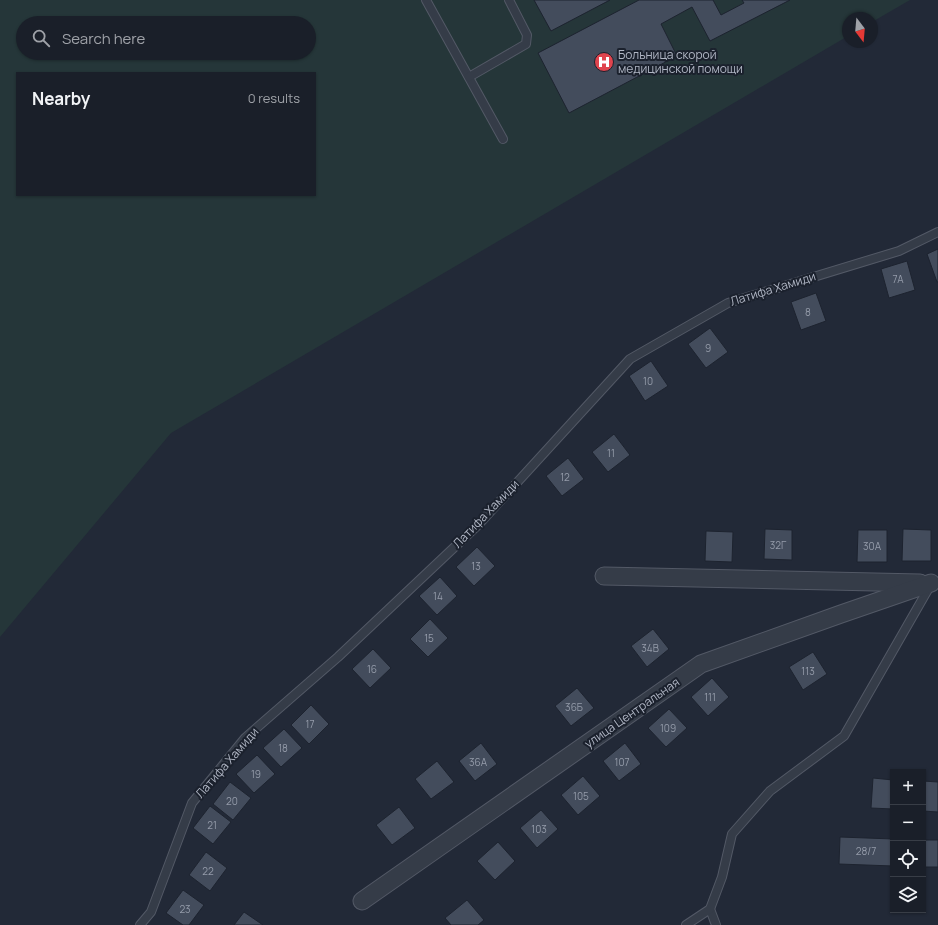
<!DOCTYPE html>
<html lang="en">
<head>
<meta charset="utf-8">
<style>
	:root { --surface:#1a1f29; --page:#232731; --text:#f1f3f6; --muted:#9fa2a8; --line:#383d46 }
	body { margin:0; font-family:Manrope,sans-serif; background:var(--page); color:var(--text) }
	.controls { position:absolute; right:12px; bottom:12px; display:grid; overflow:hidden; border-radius:0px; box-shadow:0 1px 3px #0004 }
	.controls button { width:36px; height:36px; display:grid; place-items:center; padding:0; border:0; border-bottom:1px solid var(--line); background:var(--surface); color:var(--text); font:20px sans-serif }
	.compass { position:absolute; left:842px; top:12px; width:36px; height:36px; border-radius:50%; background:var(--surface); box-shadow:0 1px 3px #0004; rotate:164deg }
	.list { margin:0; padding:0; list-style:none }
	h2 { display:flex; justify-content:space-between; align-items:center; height:52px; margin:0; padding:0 16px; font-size:17px }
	h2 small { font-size:13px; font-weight:400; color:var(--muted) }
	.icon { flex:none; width:22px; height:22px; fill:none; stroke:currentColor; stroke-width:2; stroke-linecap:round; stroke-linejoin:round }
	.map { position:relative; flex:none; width:938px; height:925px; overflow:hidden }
	.search { position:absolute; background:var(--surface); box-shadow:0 1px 3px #0004; left:16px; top:16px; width:300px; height:44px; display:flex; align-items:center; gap:10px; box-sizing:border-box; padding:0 14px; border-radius:22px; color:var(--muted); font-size:15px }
	.panel { position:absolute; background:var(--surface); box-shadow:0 1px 3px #0004; left:16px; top:72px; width:300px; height:124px; border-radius:0px }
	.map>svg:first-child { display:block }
	.green { fill:#253639; fill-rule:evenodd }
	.building { fill:#434c5c; stroke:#1d232f }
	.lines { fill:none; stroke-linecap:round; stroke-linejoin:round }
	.lane-casing { stroke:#535966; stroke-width:10 }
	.street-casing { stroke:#535966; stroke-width:19 }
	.lane { stroke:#353c48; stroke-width:8 }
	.street { stroke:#353c48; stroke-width:17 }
	.labels { text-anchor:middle; stroke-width:4; stroke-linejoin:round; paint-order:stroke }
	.number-label { font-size:10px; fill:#959caa }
	.poi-label { font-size:12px; fill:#b0b6c4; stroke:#1b212d; text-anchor:start }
	.street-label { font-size:12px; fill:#b0b6c4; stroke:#1b212d }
</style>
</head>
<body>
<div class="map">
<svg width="938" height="925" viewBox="0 0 938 925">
	<rect width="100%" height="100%" fill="#222937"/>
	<!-- green -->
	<path class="green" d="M0 0H910L872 22V18H848V36L171 433 0 637ZM23 23H309V53H23ZM17 73H315V195H17Z"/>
	<!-- building -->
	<g class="building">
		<path d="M534 0H610L551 31Z"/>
		<path d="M639 0H713L721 15 744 3 742 0H790L710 41 692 7 661 24 677 56 569 113 538 53Z"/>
		<path d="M938 249V282H937L927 254Z"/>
		<path d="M907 261 915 290 889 298 881 269Z"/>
		<path d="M816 293 826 321 801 330 791 302Z"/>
		<path d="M710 328 728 352 706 368 688 344Z"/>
		<path d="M651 361 668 386 645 401 629 376Z"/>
		<path d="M614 434 630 455 608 472 592 452Z"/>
		<path d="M568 458 584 479 562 496 546 476Z"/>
		<path d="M765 529 792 530V560L764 559Z"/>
		<path d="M903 529 931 530V561H902Z"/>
		<path d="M858 530H887V562H857Z"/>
		<path d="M706 531 733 532 732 562 705 561Z"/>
		<path d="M477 547 495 566 474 586 456 567Z"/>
		<path d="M440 577 457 596 437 615 419 596Z"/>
		<path d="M430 619 448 638 428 657 410 639Z"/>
		<path d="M653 629 669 649 647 667 631 646Z"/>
		<path d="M373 649 391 668 370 688 352 669Z"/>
		<path d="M813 652 827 674 803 690 789 667Z"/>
		<path d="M712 678 729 697 708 716 691 697Z"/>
		<path d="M577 688 594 708 571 726 555 706Z"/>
		<path d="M311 705 329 724 309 744 291 725Z"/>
		<path d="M669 709 687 728 666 747 648 728Z"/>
		<path d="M284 729 302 748 281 767 263 748Z"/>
		<path d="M481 743 497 764 475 781 459 761Z"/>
		<path d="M625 743 641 764 619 781 603 761Z"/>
		<path d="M257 755 275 774 254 793 236 774Z"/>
		<path d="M437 761 454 782 431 799 415 779Z"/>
		<path d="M583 776 600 796 578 815 561 795Z"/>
		<path d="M873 778 893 780V809L871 808Z"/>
		<path d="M923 781 938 782V812L923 811Z"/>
		<path d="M230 782 251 798 233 820 213 804Z"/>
		<path d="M210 806 231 822 213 844 193 828Z"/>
		<path d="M399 807 415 828 392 845 376 825Z"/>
		<path d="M541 810 558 829 537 848 520 828Z"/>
		<path d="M840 837 893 839V866L839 864Z"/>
		<rect x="923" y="840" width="15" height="27"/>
		<path d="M498 842 515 861 495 880 477 861Z"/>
		<path d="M206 852 227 868 210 891 189 875Z"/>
		<path d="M183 890 204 905 189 925H183L166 913Z"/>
		<path d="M467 900 484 920 478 925H451L445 918Z"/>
		<path d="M244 912 263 925H234Z"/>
	</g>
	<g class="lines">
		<defs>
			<g id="lane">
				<path d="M426 0 503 139"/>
				<path d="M469 77 526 44 527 35 509 0"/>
				<path d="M710 909 716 925"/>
				<path d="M140 925 151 912 192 803 245 738 338 657 479 524 630 359 728 303 899 251 938 232"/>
				<path d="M686 925 710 909 722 877 732 834 770 791 844 736 930 586"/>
			</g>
			<g id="street">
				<path d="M604 576 920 583"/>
				<path d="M362 901 701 664 841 614 931 583"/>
			</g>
		</defs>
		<!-- lane casing -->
		<use href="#lane" class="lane-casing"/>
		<!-- street casing -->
		<use href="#street" class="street-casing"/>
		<!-- lane -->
		<use href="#lane" class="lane"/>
		<!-- street -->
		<use href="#street" class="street"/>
	</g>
	<!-- icons -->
	<defs>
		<symbol id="hospital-disc" viewBox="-11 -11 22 22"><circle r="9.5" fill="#e0444e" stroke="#1b212d"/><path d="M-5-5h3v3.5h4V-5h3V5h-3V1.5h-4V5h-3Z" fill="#fff"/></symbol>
	</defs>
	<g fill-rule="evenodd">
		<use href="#hospital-disc" x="593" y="51" width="22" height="22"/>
	</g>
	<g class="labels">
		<!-- number labels -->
		<g class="number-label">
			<text x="898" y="283">7А</text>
			<text x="808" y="316">8</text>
			<text x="708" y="352">9</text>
			<text x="648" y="385">10</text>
			<text x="611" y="457">11</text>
			<text x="565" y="481">12</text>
			<text x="778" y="549">32Г</text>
			<text x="872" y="550">30А</text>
			<text x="476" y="570">13</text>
			<text x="438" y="600">14</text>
			<text x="429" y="642">15</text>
			<text x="650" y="652">34В</text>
			<text x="372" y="673">16</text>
			<text x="808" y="675">113</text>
			<text x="710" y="701">111</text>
			<text x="574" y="711">36Б</text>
			<text x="310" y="728">17</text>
			<text x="668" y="732">109</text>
			<text x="283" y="752">18</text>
			<text x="478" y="766">36А</text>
			<text x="622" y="766">107</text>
			<text x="256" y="778">19</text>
			<text x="581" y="800">105</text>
			<text x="232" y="805">20</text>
			<text x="212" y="829">21</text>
			<text x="539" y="833">103</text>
			<text x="866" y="855">28/7</text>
			<text x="208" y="875">22</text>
			<text x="185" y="913">23</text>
		</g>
		<!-- poi labels -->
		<g class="poi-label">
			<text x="618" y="59">Больница скорой<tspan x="618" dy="14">медицинской помощи</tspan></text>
		</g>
		<!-- street labels -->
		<g class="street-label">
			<text transform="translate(773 289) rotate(-17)" y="4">Латифа Хамиди</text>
			<text transform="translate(486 514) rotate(-46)" y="4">Латифа Хамиди</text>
			<text transform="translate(632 713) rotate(-35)" y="4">улица Центральная</text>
			<text transform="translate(227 763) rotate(-49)" y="4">Латифа Хамиди</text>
		</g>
	</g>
</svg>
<div class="controls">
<button>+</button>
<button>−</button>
<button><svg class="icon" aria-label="locate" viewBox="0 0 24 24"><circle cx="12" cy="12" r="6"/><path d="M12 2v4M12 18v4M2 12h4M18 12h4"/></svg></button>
<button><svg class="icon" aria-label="layers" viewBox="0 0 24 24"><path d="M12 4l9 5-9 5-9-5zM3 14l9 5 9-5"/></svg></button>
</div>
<svg class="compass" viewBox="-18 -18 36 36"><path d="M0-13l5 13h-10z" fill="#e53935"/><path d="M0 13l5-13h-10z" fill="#9fa2a8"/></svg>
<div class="search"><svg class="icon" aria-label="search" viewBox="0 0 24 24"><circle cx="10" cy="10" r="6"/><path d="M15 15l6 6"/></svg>Search here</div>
<section class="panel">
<h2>Nearby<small>0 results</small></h2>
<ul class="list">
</ul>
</section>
</div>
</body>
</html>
